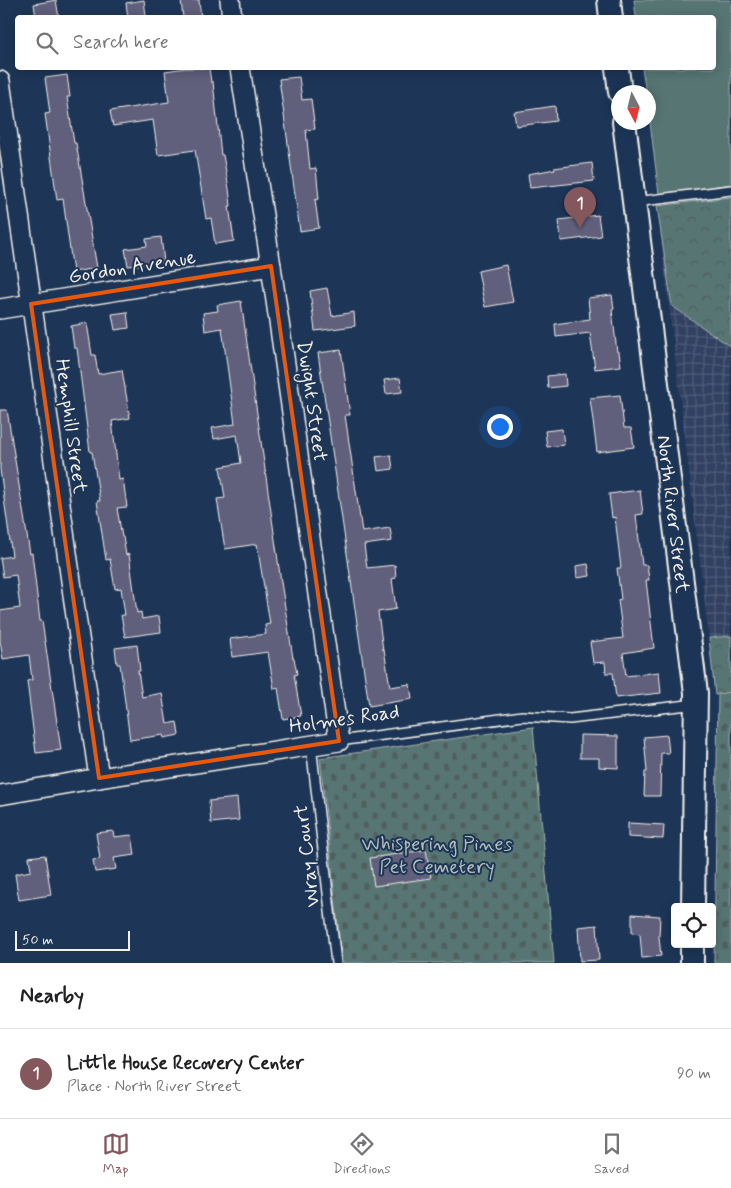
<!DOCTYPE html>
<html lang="en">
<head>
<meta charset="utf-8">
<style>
	:root { --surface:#fff; --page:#f2f2f2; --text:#202124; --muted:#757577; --line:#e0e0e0; --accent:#84575d }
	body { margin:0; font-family:Mynerve,sans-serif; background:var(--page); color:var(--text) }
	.controls { position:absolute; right:15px; bottom:15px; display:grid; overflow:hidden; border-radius:5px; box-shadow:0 2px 12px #0003 }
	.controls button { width:45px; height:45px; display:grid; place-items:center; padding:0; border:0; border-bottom:1px solid var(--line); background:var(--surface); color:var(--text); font:25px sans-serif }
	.compass { position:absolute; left:611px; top:85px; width:45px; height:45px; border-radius:50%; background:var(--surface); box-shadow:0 2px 12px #0003; rotate:173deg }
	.scale { position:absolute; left:15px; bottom:12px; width:115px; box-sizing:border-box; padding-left:5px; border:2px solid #f4f1e8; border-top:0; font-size:14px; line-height:18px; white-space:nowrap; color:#f4f1e8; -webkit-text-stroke:4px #1d3557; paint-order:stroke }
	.you { position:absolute; left:499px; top:426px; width:18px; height:18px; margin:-12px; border:4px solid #fff; border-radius:50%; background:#1a73e8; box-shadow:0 0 0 8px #1a73e833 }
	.badge { display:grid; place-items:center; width:32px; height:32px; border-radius:50%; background:var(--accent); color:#fff; font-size:16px; font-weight:700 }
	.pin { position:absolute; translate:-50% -41px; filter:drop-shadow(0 1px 2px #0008) }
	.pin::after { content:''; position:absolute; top:26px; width:18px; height:15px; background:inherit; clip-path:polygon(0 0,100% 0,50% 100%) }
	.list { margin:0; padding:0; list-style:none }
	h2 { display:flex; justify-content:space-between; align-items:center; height:65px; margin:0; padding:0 20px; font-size:21px }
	h2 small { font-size:16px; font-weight:400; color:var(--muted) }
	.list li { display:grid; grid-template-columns:32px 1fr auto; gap:15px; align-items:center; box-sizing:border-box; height:90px; padding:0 20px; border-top:1px solid var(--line) }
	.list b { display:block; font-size:19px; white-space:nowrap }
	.list p { margin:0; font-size:16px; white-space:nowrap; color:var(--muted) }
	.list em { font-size:16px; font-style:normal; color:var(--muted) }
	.icon { flex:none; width:28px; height:28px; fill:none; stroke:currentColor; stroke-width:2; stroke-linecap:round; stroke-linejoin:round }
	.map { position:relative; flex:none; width:731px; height:963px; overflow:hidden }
	.search { position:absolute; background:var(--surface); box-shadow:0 2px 12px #0003; left:15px; right:15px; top:15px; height:55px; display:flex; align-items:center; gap:12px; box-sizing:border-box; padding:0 18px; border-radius:5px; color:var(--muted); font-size:19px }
	.sheet { height:155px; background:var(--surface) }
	nav { display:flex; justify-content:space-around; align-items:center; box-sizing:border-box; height:70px; border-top:1px solid var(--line); background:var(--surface); font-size:14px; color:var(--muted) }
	nav a { display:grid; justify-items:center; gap:2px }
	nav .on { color:var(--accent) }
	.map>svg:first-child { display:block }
	.industrial { fill:url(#industrial-grid) }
	.grass { fill:#577573; stroke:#a6b3ae }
	.forest { fill:url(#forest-crowns); stroke:#a6b3ae }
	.cemetery { fill:url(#cemetery-stones); stroke:#a6b3ae }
	.building { fill:#615e7c; stroke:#f4f1e8 }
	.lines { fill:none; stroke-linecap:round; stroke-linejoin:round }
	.service-casing { stroke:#f4f1e8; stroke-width:12 }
	.minor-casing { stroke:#f4f1e8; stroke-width:22 }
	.tertiary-casing { stroke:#f4f1e8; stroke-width:26 }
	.service { stroke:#1d3557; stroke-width:9 }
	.minor { stroke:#1d3557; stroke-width:19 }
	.tertiary { stroke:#1d3557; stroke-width:22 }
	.marked { fill:none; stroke:#e8590c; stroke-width:4; stroke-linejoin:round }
	.labels { text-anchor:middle; stroke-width:4; stroke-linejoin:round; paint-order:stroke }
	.street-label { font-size:20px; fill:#f4f1e8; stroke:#1d3557 }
	.park-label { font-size:20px; fill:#b5bfb9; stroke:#1d3557 }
</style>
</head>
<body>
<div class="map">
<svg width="731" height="963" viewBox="0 0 731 963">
	<defs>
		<pattern id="industrial-grid" width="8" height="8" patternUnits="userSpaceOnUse" patternTransform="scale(1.25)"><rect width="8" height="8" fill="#314162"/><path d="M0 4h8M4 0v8" fill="none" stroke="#4f5d78"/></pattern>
		<pattern id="forest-crowns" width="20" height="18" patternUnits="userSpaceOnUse" patternTransform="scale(1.25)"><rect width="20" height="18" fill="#577573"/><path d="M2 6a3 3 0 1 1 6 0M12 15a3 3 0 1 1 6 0" fill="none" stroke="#505e5c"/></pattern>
		<pattern id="cemetery-stones" width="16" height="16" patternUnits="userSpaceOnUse" patternTransform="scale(1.25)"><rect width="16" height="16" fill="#577573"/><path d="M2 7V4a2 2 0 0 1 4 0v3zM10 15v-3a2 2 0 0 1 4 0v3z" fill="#505e5c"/></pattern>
	</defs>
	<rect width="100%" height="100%" fill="#1d3557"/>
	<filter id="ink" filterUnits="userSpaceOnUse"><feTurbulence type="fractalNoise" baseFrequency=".02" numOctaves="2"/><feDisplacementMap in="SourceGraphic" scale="10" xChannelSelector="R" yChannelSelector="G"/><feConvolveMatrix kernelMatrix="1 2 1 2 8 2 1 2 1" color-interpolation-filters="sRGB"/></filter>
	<g filter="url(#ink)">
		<!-- industrial -->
		<path class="industrial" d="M731 197V636L709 638 657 206Z"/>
		<!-- grass -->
		<path class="grass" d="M634 0H731V184L659 194 649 114 648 92H646L642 68H714V18L636 17Z"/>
		<!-- forest -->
		<g class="forest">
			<path d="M731 197V347L672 306 657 206Z"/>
			<path d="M731 636V693L715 695 709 638Z"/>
		</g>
		<!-- cemetery -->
		<g class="cemetery">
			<path d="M731 692V963H714L718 694Z"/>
			<path d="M533 727 554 963H342L320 758Z"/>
		</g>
		<!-- building -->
		<g class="building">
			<path d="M56 0 59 18H36L34 4Z"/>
			<path d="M144 0 146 16 128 18 126 3Z"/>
			<path d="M181 0H199L201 18H183Z"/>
			<path d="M186 68H209L211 82H213L221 155H223L229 189 231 206H229L234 241 215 244 211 218 206 219 195 150 158 155 153 120 113 126 110 111 169 102 165 71Z"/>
			<path d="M67 75 70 97H67L74 143H76L97 268 73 272 63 199 57 200 45 114 50 113 45 78Z"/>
			<path d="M299 77 302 100 311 99 315 129 306 130 310 169 316 168 319 199 315 200 319 228 300 231 279 79Z"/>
			<path d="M555 106 556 121 516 126 514 112Z"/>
			<path d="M592 163 594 181 530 188 528 174 555 169 554 168Z"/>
			<path d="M598 215 601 236 561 241 559 220Z"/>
			<path d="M161 237 164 262 128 266 125 249 147 246 146 239Z"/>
			<path d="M506 265 513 302 485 307 478 271Z"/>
			<path d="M327 288 332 316 354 312 355 326 315 331 310 291Z"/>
			<path d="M612 295 614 309 612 310 617 352H619L621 366 595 369 590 333 556 337 555 324 590 319 588 298Z"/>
			<path d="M241 301 281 582 293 658H294L297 674 294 675 301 716 283 719 278 688 274 689 268 652 232 657 230 639 266 634 265 625 270 624 257 544 225 549 217 499 225 498 220 467 241 463 237 435 214 439 212 428 235 424 222 328 205 331 203 313 218 311 217 305Z"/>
			<path d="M127 312 129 328 115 330 112 314Z"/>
			<path d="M87 323 92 355H95L98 374 122 370 130 418 112 421 119 480 123 479 127 507 117 508 122 537H123L126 555 129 554 137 613 141 612 142 619 159 616 161 632 125 637 121 615H125L121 588 115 589 110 559 106 560 97 501H100L92 452H90L77 348H74L71 326Z"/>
			<path d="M341 350 350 415H345L362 532 390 528 392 541 364 545 367 568 395 565 396 578 392 579 396 609 378 612 383 650 384 649 390 687 410 684 412 699 369 706 318 353Z"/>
			<path d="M565 374 566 386 548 388 547 376Z"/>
			<path d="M400 378 402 392 386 394 384 380Z"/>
			<path d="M620 395 624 428H631L634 447 597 452 590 398Z"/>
			<path d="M0 410H7L30 554 32 553 40 621H42L61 750 36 753 27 681 32 680 29 655 3 659 0 641V611L20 608 16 575 3 577 0 558 12 556 0 469Z"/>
			<path d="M562 429 564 445 547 447 545 431Z"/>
			<path d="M391 455 393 469 378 471 376 457Z"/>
			<path d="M640 490 643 514 636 515 642 565H647L649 580H646L654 648 623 653 626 676 659 672 661 693 616 698 613 673H606L605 662 593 663 590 642 623 638 618 600 621 599 617 568H621L615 517 612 518 609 494Z"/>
			<path d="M588 564 590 576 577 578 576 566Z"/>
			<path d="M137 645 140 671H138L142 697 162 693 167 724 177 722 179 735 164 738 163 735 130 740 120 664H117L115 648Z"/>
			<path d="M580 735 618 736V768L599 767V758H580Z"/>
			<path d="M667 735 669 753H661L660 796H644L645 772H647L644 737Z"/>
			<path d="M237 798 239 820 211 823 209 801Z"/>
			<path d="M628 823 664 825 663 839 628 837Z"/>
			<path d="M113 831 114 837 132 835 135 855 114 858 116 869 95 872 93 860 100 859 96 833Z"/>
			<path d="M426 850 431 878 374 886 370 858Z"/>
			<path d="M45 855 51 895 19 900 15 874 31 871 29 857Z"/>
			<path d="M632 914 660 916 659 937 661 956 642 958 640 934 632 933Z"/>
			<path d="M597 925 599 960 580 961 578 927Z"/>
		</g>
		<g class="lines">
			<defs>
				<g id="service">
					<path d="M635 202 731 190"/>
					<path d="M339 741 522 716 570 719 696 704"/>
					<path d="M311 745 336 963"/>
				</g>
				<g id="minor">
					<path d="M230 0 232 18"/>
					<path d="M0 81 99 778"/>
					<path d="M0 309 271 266"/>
					<path d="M0 795 99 778 339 741 271 266 240 68"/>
				</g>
				<g id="tertiary">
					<path d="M609 0 611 18"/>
					<path d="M617 68 620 92"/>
					<path d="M624 122 696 693 693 907"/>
					<path d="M692 963V944"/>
				</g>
			</defs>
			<!-- service casing -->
			<use href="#service" class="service-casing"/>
			<!-- minor casing -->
			<use href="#minor" class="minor-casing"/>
			<!-- tertiary casing -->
			<use href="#tertiary" class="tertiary-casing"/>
			<!-- service -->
			<use href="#service" class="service"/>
			<!-- minor -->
			<use href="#minor" class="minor"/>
			<!-- tertiary -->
			<use href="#tertiary" class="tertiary"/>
		</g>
	</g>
	<!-- marked area -->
	<path class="marked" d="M271 266 339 741 99 778 31 304Z"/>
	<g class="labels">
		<!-- street labels -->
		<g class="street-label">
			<text transform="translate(132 266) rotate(-9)" y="7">Gordon Avenue</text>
			<text transform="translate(313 401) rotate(82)" y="7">Dwight Street</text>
			<text transform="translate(72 426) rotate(82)" y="7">Hemphill Street</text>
			<text transform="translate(674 514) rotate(83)" y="7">North River Street</text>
			<text transform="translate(344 718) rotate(-8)" y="7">Holmes Road</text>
			<text transform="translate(306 856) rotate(-97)" y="7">Wray Court</text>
		</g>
		<!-- park labels -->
		<g class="park-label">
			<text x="437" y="850">Whispering Pines<tspan x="437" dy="23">Pet Cemetery</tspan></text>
		</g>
	</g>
</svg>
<div class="controls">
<button><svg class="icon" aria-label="locate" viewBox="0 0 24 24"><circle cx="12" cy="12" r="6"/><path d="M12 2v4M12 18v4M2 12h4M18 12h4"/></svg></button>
</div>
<svg class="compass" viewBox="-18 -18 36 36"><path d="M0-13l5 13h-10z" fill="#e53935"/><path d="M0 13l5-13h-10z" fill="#757577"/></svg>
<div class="scale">50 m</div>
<div class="you"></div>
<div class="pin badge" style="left:580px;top:228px">1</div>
<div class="search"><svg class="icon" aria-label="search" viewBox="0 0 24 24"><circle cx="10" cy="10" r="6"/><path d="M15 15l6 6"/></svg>Search here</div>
</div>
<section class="sheet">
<h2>Nearby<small></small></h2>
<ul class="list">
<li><span class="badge">1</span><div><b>Little House Recovery Center</b><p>Place · North River Street</p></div><em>90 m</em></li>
</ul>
</section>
<nav>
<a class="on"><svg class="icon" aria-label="map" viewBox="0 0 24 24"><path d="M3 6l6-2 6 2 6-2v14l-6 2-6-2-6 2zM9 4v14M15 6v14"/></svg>Map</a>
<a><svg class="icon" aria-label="directions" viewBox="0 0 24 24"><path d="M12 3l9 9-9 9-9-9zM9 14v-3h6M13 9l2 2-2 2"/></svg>Directions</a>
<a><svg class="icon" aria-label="saved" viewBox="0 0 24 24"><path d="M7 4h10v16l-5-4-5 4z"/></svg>Saved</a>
</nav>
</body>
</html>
